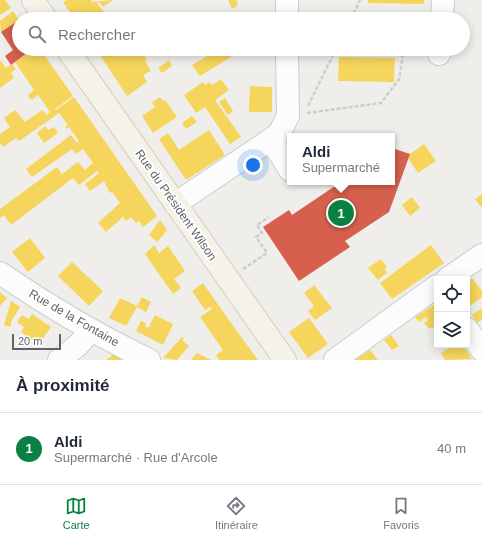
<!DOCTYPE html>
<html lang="fr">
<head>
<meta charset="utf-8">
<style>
	:root { --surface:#fff; --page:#f6f6f7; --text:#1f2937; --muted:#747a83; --line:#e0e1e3; --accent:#0b8043 }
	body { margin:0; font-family:Helvetica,sans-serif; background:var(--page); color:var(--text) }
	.controls { position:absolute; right:12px; bottom:12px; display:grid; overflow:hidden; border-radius:0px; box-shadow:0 2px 10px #0003 }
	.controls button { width:36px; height:36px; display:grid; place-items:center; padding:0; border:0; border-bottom:1px solid var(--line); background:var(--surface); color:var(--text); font:20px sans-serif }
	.scale { position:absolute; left:12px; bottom:10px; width:49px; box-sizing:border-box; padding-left:4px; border:2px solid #5f6368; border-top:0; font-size:11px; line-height:14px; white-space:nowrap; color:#5f6368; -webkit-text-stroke:3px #fff; paint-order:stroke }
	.you { position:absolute; left:253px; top:165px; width:14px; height:14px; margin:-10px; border:3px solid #fff; border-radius:50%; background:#1a73e8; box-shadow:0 0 0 6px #1a73e833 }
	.badge { display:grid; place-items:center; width:26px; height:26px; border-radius:50%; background:var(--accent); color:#fff; font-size:13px; font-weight:700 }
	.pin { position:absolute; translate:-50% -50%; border:2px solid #fff; box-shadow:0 1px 4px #0006 }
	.popup { position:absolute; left:287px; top:133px; width:108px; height:52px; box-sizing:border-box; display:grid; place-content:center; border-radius:0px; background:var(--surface); filter:drop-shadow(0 1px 3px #0005); font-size:13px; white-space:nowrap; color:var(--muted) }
	.popup b { font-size:15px; color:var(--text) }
	.popup::after { content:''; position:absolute; left:50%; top:100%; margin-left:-8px; border:8px solid transparent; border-top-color:var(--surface) }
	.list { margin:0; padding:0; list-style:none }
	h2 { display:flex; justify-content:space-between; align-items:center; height:52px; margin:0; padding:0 16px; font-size:17px }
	h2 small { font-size:13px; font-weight:400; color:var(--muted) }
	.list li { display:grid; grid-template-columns:26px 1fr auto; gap:12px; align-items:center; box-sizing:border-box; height:72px; padding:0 16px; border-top:1px solid var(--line) }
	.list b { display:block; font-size:15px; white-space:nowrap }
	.list p { margin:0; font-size:13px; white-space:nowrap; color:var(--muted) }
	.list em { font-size:13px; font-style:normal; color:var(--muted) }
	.icon { flex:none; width:22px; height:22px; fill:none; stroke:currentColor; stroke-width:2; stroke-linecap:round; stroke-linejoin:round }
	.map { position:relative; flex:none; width:482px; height:360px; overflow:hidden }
	.search { position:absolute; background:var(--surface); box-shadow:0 2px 10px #0003; left:12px; right:12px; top:12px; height:44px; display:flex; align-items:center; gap:10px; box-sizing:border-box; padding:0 14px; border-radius:22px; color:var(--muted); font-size:15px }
	.sheet { height:124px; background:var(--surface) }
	nav { display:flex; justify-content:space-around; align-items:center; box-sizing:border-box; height:56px; border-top:1px solid var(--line); background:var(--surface); font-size:11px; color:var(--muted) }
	nav a { display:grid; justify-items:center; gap:2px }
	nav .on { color:var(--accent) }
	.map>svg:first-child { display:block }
	.homes { fill:#f6d55c }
	.shops { fill:#d6604d }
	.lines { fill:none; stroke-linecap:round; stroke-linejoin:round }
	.minor-casing { stroke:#cbcccc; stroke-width:24 }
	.major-casing { stroke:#d7ceb8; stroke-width:24 }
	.path { stroke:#cacfcc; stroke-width:2.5; stroke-dasharray:4 2; stroke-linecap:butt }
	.minor { stroke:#fdfcfc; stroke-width:22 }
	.major { stroke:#f4f2e9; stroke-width:22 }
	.labels { text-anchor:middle; stroke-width:4; stroke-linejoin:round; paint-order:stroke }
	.street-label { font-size:12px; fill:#5f6368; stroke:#fff }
</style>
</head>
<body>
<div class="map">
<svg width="482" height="360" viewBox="0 0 482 360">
	<rect width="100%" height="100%" fill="#efeeea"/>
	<!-- homes -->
	<g class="homes">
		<path d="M0 0H5L11 8 0 15Z"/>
		<path d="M67 0H91L92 2 113 0 103 7 99 2 97 3 109 19H75L63 2Z"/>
		<path d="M228 0H236L238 5 232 9Z"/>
		<path d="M368 0H424V4L368 3Z"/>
		<path d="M13 11 19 20 1 32 0 21Z"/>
		<path d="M297 12 337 13 334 19H297Z"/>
		<path d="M32 49H40L73 96 55 109 56 110 74 97 157 216 143 227 139 221 136 223 131 217 126 221 123 217 106 232 98 223 120 203 112 192 110 193 104 181 90 191 85 184 99 173 97 171 79 185 73 178 11 225 4 215 0 218V209L57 167 62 174 78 162 85 170 93 163 83 149 76 154 72 149 32 177 26 169 71 135 77 143 79 141 69 127 67 129 65 127 68 125 59 113 19 141 16 138 3 147 0 143V134L10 127 4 118 15 110 25 122 42 110 47 115 50 112 38 95 32 100 28 97 29 94 34 90 15 62Z"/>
		<path d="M96 49H140L147 60 145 61 151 71 143 75 147 82 127 96Z"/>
		<path d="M219 49H244L200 76 192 65Z"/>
		<path d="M339 57 395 58 394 82 338 81Z"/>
		<path d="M0 60 6 68 12 64 16 69 11 73 14 78 0 88Z"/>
		<path d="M169 60 172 66 162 73 158 68Z"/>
		<path d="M221 79 229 90 215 100 241 137 230 144 205 107 196 113 184 95 203 82 205 85 209 82 212 85Z"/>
		<path d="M250 86 272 87V112H249Z"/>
		<path d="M160 97 163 101 165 100 177 117 153 133 142 116 155 107 152 102Z"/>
		<path d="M225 98 233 111 228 115 219 102Z"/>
		<path d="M192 116 197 122 186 129 182 123Z"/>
		<path d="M45 126 48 130 54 127 58 133 44 143 37 133Z"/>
		<path d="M209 130 225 155 186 180 159 139 168 133 179 150Z"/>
		<path d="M424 144 436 161 418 173 408 158 410 154Z"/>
		<path d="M482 194V208L475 199Z"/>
		<path d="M412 197 420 208 410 216 402 205Z"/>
		<path d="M160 220 167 230 157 242 149 235Z"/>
		<path d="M30 238 45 258 28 272 12 252Z"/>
		<path d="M154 245 159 253 168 246 185 271 174 279 181 288 173 294 145 254Z"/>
		<path d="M431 245 444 263 392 299 380 283Z"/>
		<path d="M381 259 387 267 385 269 387 273 378 280 368 268Z"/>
		<path d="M72 262 103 291 89 306 58 276Z"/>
		<path d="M472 278 482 291V297L467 308V281Z"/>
		<path d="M203 283 231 323 258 360H219L216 355 223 350 200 317 212 309 210 307 205 310 192 291Z"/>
		<path d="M314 285 332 308 315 320 308 311 314 306 304 293Z"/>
		<path d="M0 292 7 298 0 306Z"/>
		<path d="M142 297 151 302 146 312 137 307 126 326 109 318 120 298 137 306Z"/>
		<path d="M11 301 20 307 12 320 10 327 4 325Z"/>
		<path d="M434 305 437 308V333L433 327 429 329 424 323 428 320 426 317 419 322 415 317Z"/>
		<path d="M482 308V319L477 323 472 315Z"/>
		<path d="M32 314 51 327 39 344 21 332 24 327 17 322 22 315 29 319Z"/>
		<path d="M155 315 173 324 163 345 136 331 141 321 146 323 145 326 148 328Z"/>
		<path d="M309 318 328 344 308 358 289 332Z"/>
		<path d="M391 335 399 346 392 350 384 340Z"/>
		<path d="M182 337 184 338 182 340 189 346 177 360 163 358Z"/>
		<path d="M454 345H463L472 359 445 360 441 353Z"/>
		<path d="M370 350 378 360H355Z"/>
		<path d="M117 352 121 360H107V359Z"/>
		<path d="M197 353 211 360H191Z"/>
	</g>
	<!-- shops -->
	<g class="shops">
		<path d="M19 20V49H32L11 65 5 56 13 50 1 32Z"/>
		<path d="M392 148 410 154 389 212 345 241 350 247 299 281 263 227 289 210 292 215 341 182H392Z"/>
	</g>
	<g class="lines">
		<defs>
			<g id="minor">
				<path d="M287 0V19"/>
				<path d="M442 19 443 0"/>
				<path d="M439 54V49"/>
				<path d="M271 140 290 170"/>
				<path d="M175 204 279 134 288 116 287 49"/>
				<path d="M0 273C48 306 97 335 149 360"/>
				<path d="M447 279 482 255"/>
				<path d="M467 329 482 350"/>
				<path d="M59 360 77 346 91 331"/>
				<path d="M335 360 437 286"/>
			</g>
			<g id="major">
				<path d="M33 0 46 19"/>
				<path d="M67 49 285 360"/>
			</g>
		</defs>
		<!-- minor casing -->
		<use href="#minor" class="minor-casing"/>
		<!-- major casing -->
		<use href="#major" class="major-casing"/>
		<!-- path -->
		<g class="path">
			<path d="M351 19 360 0"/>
			<path d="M308 106 336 49"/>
			<path d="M307 113 381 103 399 79 404 49"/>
			<path d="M243 269 267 253 256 237 262 233 257 225 269 217"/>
		</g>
		<!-- minor -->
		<use href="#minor" class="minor"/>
		<!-- major -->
		<use href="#major" class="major"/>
	</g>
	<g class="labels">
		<!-- street labels -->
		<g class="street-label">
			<text transform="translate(176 205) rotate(55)" y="4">Rue du Président Wilson</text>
			<text transform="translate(74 318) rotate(30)" y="4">Rue de la Fontaine</text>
		</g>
	</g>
</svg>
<div class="controls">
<button><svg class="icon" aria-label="locate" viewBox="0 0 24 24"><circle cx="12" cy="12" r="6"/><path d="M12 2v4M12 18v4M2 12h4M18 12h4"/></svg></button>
<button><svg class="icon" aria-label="layers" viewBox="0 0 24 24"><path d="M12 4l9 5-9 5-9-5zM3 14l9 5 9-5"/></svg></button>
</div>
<div class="scale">20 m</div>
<div class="you"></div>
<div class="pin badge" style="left:341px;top:213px">1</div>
<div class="popup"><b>Aldi</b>Supermarché</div>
<div class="search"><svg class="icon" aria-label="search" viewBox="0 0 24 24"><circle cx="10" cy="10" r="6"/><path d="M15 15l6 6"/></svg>Rechercher</div>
</div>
<section class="sheet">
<h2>À proximité<small></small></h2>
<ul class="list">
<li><span class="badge">1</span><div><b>Aldi</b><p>Supermarché · Rue d'Arcole</p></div><em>40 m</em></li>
</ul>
</section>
<nav>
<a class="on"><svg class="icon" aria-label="map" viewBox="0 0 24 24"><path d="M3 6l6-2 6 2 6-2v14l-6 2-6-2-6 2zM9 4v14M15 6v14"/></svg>Carte</a>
<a><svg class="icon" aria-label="directions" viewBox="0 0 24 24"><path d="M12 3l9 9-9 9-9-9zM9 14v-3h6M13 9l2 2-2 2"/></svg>Itinéraire</a>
<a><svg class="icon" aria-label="saved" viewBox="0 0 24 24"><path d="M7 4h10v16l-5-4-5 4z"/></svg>Favoris</a>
</nav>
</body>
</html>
